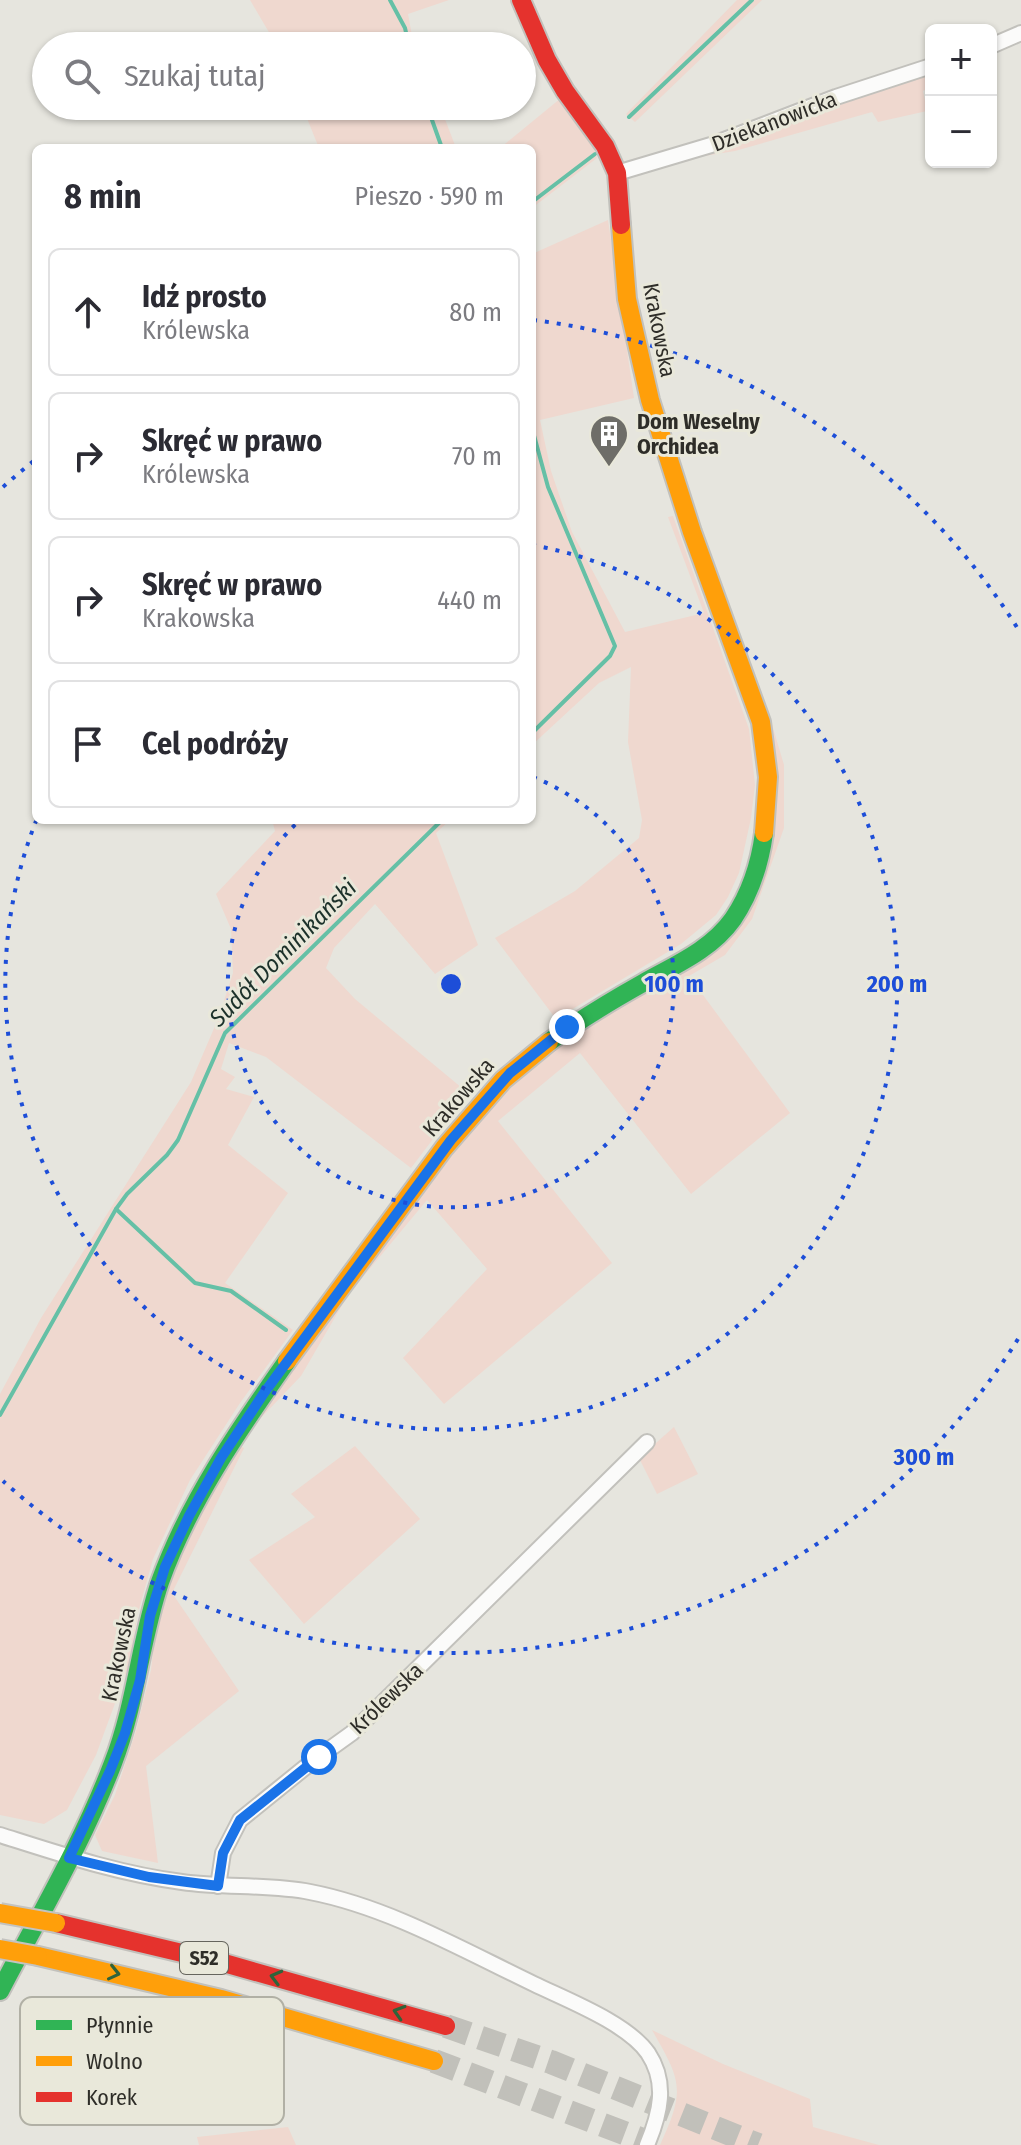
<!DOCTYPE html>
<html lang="pl">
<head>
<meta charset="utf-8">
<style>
	:root { --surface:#fff; --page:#f7f7f7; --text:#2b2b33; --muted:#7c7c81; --line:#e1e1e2 }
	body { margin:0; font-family:"Fira Sans Condensed",sans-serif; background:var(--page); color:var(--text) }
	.controls { position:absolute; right:24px; top:24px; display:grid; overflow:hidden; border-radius:12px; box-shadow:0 2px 6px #0004 }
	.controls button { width:72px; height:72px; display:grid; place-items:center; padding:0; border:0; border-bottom:2px solid var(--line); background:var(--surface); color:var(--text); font:40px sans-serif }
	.stop { position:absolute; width:24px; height:24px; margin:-18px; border:6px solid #1a73e8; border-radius:50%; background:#fff }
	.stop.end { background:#1a73e8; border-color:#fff; box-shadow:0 2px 8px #0008 }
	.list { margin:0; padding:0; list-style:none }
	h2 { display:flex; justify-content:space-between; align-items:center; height:104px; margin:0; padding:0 32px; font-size:34px }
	h2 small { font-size:26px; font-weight:400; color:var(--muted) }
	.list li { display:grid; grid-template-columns:52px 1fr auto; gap:24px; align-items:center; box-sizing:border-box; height:128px; margin:0 16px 16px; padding:0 16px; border:2px solid var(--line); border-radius:12px }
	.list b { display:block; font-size:30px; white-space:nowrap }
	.list p { margin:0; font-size:26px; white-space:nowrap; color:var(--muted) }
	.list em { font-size:26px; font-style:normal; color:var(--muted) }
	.icon { flex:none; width:44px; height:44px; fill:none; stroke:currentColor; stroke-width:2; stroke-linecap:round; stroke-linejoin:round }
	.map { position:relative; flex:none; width:1021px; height:2145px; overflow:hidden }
	.search { position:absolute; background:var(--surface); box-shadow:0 2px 6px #0004; left:32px; top:32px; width:504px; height:88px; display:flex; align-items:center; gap:20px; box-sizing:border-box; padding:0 28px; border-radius:44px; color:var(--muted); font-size:30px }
	.panel { position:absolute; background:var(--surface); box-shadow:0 2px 6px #0004; left:32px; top:144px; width:504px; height:680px; border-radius:12px }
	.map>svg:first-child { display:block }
	.green { fill:#efd8cf }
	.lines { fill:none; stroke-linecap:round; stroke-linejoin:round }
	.stream { stroke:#65c0a6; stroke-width:4 }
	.highway-tunnel { stroke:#c1c0ba; stroke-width:24; stroke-dasharray:24 12; stroke-linecap:butt }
	.street-casing { stroke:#c2c1bc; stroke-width:18 }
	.fast-casing { stroke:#c2c1bc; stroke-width:22 }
	.slow-casing { stroke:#c2c1bc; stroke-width:22 }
	.jam-casing { stroke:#c2c1bc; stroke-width:22 }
	.street { stroke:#fbfbfa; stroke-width:14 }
	.fast { stroke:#30b455; stroke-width:18 }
	.slow { stroke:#ff9f0a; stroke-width:18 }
	.jam { stroke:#e5322d; stroke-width:18 }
	.slow-bridge-casing { stroke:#c4c3c0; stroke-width:22; stroke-linecap:butt }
	.slow-bridge { stroke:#ff9f0a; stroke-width:18 }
	.oneway { stroke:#2f633a }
	.route { stroke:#1a73e8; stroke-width:10 }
	.ring { fill:none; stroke:#1d4ed8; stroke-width:4; stroke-dasharray:4 8 }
	.labels { text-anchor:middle; stroke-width:6; stroke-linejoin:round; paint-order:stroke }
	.shield { fill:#e9e8da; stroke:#66655d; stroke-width:2 }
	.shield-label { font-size:20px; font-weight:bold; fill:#2e2d28 }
	.street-label { font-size:22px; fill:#2e2d28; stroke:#e9e8da }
	.poi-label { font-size:22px; font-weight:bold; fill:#2e2d28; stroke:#e9e8da; text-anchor:start }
	.water-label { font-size:24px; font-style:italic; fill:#1c312a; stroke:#e9e8da }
	.key { fill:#e9e8da; stroke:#b1b0a5; stroke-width:2 }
	.key-label { font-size:22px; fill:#2e2d28 }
	.centre { fill:#1d4ed8; stroke:#e9e8da; stroke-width:4 }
	.ring-label { font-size:24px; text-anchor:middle; font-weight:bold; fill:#1d4ed8; stroke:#e9e8da; stroke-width:6; stroke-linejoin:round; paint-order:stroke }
</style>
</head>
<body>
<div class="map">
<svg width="1021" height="2145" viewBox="0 0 1021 2145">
	<rect width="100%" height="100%" fill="#e6e5de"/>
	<!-- green -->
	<g class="green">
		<path d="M250 0H449L408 14 414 46H277Z"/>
		<path d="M737 0H762L635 122 626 114Z"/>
		<path d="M931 69V87L923 91 927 111 878 122 872 112 735 151 698 157 842 99Z"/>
		<path d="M561 98 592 142 597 158 532 208V148H500Z"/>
		<path d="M302 106H440L456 148H319Z"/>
		<path d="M608 220 634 398 540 420 551 471 572 532 625 632 704 613 668 517 673 516 749 729 755 785 751 818 739 873 728 897 716 915 681 944 556 1019 495 938 575 891 639 838 642 820 628 742 631 667 599 683 532 745V254Z"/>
		<path d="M768 711 784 765V828L752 919 725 955 689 976 790 1113 691 1194 580 1053 498 1121 612 1263 444 1404 403 1358 487 1269 427 1200 348 1295 301 1376 256 1423 251 1422 351 1283 452 1149 522 1071 588 1021 681 968 759 881 765 712Z"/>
		<path d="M272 820H450L436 833 478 945 435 974 375 904 334 948 326 968 355 999 468 1093 411 1168 266 1057 229 1043 221 1069 235 1077 226 1089 254 1097 228 1145 288 1193 225 1283 293 1330 240 1403 190 1480 153 1559 138 1613 128 1668 96 1755 67 1810 44 1824 0 1815V1394L41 1318 191 1082 218 1019 233 973 231 929 216 894 275 831Z"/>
		<path d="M674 1427 698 1474 657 1494 639 1458Z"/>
		<path d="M238 1445 244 1448 172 1593 239 1691 146 1766 158 1863 102 1851 95 1835 115 1795 136 1731 151 1670 157 1613 170 1570Z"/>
		<path d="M355 1446 420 1519 304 1624 249 1560 315 1517 291 1494Z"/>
		<path d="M652 2030 723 2064 810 2099 813 2127 879 2145H660C686 2089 681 2081 652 2030Z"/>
		<path d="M288 2127 296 2145H199L197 2137Z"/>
	</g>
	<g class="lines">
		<!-- stream -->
		<g class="stream">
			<path d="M390 0 405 28 409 46"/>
			<path d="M427 106 442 148"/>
			<path d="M629 117 752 0"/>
			<path d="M532 202 595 154"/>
			<path d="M532 428 548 487 615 646 610 656 532 733"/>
			<path d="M116 1209 195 1283 231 1291 286 1330"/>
			<path d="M0 1415 116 1209 127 1194 167 1155 178 1140 225 1033 442 820"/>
		</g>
		<!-- highway-tunnel -->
		<g class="highway-tunnel">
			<path d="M446 2026 551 2062 758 2145"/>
			<path d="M434 2061 656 2145"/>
		</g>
		<defs>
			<g id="street">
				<path d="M991 46 1021 33"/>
				<path d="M617 173 711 145 836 97 931 66"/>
				<path d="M0 1835C60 1854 119 1874 182 1882 224 1888 268 1884 310 1892 388 1907 463 1950 534 1984 567 2000 627 2023 648 2053 668 2083 660 2114 647 2145"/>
				<path d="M218 1886 223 1853 240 1820 313 1761 352 1733 647 1442"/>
			</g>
			<g id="fast">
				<path d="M549 1042C579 1020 611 1001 643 983 675 965 711 950 733 919 750 894 760 863 764 833"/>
				<path d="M0 1991C39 1916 83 1842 113 1763 136 1704 140 1641 160 1582 188 1503 239 1429 287 1361"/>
			</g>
			<g id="slow">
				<path d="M621 225 627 299 650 400 692 532 761 722 768 777 764 833"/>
				<path d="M287 1361 444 1148 503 1080 549 1042"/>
				<path d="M38 1956 221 1999 434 2061"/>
			</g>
			<g id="jam">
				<path d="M521 0 547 60 565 91 605 146 617 173 621 225"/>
				<path d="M56 1923 224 1963 446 2026"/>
			</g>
		</defs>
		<!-- street casing -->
		<use href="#street" class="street-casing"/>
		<!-- fast casing -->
		<use href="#fast" class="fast-casing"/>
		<!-- slow casing -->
		<use href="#slow" class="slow-casing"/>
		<!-- jam casing -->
		<use href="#jam" class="jam-casing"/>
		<!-- street -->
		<use href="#street" class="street"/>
		<!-- fast -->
		<use href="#fast" class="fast"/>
		<!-- slow -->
		<use href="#slow" class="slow"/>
		<!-- jam -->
		<use href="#jam" class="jam"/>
		<defs>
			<g id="slow-bridge">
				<path d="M0 1913 56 1923"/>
				<path d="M0 1949 38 1956"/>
			</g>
		</defs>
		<!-- slow-bridge casing -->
		<use href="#slow-bridge" class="slow-bridge-casing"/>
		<!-- slow-bridge -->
		<use href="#slow-bridge" class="slow-bridge"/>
	</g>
	<!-- one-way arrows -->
	<defs><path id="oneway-chevron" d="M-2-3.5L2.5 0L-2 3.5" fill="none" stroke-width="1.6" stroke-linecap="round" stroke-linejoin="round" transform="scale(2)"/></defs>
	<g class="oneway">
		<use href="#oneway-chevron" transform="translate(114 1973) rotate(13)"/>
		<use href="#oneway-chevron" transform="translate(276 1977) rotate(-165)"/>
		<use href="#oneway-chevron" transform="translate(399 2012) rotate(-163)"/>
	</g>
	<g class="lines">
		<!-- route -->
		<path class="route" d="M319 1757 240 1820 223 1853 218 1886 149 1877 69 1858 110 1771 125 1733 140 1680 150 1616 165 1567 189 1516 221 1458 264 1393 451 1140 510 1073 567 1027"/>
	</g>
	<!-- distance rings -->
	<g class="ring">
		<path d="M533 777A223 223 0 1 1 299 821"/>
		<path d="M532 545A446 446 0 1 1 36 821"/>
		<path d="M1018 1339A669 669 0 0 1 3 1481M3 487A669 669 0 0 1 35 460M533 320A669 669 0 0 1 1018 629"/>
	</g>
	<!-- icons -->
	<defs>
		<symbol id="building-pin" viewBox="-11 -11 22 30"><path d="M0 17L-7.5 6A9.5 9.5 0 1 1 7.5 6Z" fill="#6e6d68" stroke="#e9e8da"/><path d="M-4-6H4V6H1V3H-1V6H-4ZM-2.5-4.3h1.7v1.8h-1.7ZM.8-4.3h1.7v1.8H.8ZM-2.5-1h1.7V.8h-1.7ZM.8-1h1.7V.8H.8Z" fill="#fff"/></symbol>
	</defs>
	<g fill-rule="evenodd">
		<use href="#building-pin" x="587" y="412" width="44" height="60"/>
	</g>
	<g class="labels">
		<!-- shield labels -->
		<rect class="shield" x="180" y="1942" width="48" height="32" rx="6"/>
		<g class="shield-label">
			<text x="204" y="1965">S52</text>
		</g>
		<!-- street labels -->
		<g class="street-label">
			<text transform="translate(774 121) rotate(-21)" y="8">Dziekanowicka</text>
			<text transform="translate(660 330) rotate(79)" y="8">Krakowska</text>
			<text transform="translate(458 1097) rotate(-49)" y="8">Krakowska</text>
			<text transform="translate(118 1654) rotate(-78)" y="8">Krakowska</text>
			<text transform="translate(386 1698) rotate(-44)" y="8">Królewska</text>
		</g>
		<!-- poi labels -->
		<g class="poi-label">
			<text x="637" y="429">Dom Weselny<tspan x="637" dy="25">Orchidea</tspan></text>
		</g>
		<!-- water labels -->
		<g class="water-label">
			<text transform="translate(283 953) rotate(-45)" y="8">Sudół Dominikański</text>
		</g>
	</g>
	<!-- legend -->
	<rect x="20" y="1997" width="264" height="128" rx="12" class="key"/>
	<rect x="36" y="2020" width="36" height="10" fill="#30b455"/>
	<rect x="36" y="2056" width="36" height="10" fill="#ff9f0a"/>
	<rect x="36" y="2092" width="36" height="10" fill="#e5322d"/>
	<g class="key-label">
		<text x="86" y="2033">Płynnie</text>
		<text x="86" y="2069">Wolno</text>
		<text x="86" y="2105">Korek</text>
	</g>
	<circle cx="451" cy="984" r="12" class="centre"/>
	<g class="ring-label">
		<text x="674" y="992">100 m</text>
		<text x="897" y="992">200 m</text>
		<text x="924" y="1465">300 m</text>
	</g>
</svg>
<div class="controls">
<button>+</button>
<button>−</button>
</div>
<div class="stop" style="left:319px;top:1757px"></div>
<div class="stop end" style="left:567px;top:1027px"></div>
<div class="search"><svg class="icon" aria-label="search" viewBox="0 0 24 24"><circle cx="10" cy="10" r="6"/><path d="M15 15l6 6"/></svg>Szukaj tutaj</div>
<section class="panel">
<h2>8 min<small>Pieszo · 590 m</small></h2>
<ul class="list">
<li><svg class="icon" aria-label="ahead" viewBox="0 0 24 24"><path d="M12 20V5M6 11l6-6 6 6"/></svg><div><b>Idź prosto</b><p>Królewska</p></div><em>80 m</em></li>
<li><svg class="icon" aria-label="right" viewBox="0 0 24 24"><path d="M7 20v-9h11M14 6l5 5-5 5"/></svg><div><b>Skręć w prawo</b><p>Królewska</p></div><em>70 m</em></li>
<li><svg class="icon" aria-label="right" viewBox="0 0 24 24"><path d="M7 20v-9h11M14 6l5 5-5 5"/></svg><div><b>Skręć w prawo</b><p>Krakowska</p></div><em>440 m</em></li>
<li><svg class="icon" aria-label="arrive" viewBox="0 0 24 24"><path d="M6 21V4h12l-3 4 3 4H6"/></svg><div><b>Cel podróży</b></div></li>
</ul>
</section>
</div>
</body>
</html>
